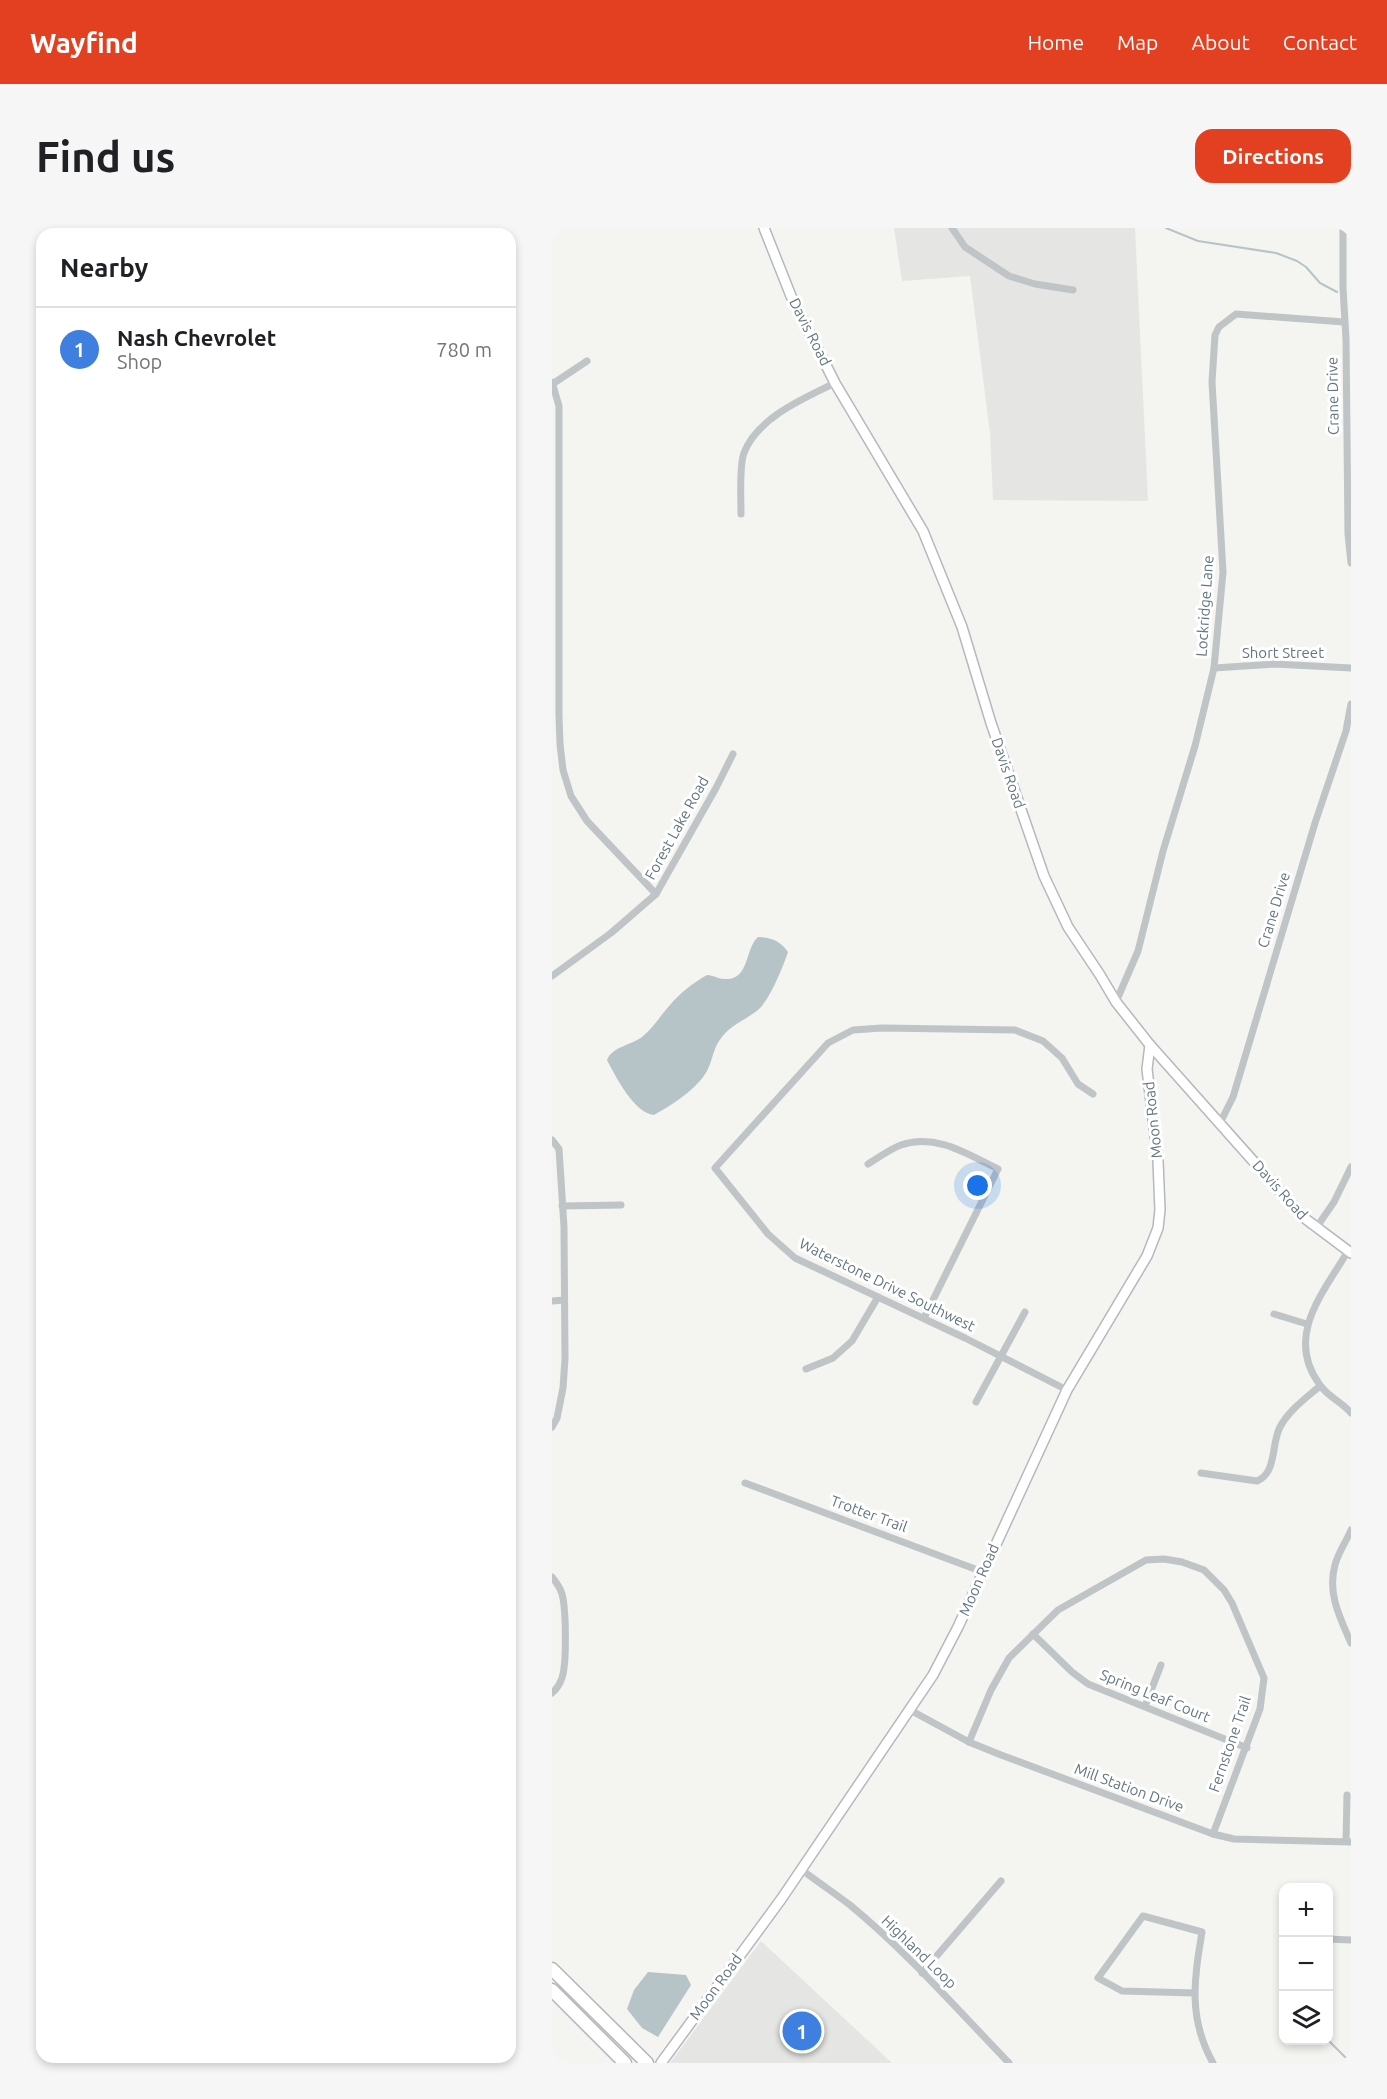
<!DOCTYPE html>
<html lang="en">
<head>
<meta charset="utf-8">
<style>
	:root { --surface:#fff; --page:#f6f6f6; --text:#202124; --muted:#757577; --line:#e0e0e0; --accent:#e34022 }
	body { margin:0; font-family:Ubuntu,sans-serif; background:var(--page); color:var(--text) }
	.controls { position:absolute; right:18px; bottom:18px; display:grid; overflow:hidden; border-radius:12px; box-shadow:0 3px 9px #0003 }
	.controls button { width:54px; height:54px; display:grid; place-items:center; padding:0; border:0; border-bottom:2px solid var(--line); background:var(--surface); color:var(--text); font:30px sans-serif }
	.you { position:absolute; left:426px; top:958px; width:21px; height:21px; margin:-15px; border:4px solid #fff; border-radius:50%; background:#1a73e8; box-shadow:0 0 0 9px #1a73e833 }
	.badge { display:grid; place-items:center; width:39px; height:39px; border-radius:50%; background:var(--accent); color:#fff; font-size:20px; font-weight:700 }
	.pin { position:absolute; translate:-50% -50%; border:3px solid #fff; box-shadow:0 2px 6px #0006 }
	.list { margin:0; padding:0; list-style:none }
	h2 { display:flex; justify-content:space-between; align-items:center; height:78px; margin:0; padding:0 24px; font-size:26px }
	h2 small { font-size:20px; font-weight:400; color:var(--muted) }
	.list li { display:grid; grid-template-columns:39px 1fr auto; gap:18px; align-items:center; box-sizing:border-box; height:84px; padding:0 24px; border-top:2px solid var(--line) }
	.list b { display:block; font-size:22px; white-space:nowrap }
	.list p { margin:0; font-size:20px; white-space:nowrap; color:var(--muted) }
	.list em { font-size:20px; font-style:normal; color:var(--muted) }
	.icon { flex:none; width:33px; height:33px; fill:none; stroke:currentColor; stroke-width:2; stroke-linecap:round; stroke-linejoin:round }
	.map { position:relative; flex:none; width:799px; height:1835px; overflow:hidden; border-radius:18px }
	header { display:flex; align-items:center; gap:36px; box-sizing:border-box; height:84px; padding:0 30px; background:var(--accent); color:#fff }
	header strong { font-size:28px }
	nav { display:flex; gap:33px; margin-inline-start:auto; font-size:21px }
	.intro { display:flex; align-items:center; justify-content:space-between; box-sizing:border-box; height:144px; padding:0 36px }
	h1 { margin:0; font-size:42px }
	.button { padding:15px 27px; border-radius:18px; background:var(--accent); color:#fff; font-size:21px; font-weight:700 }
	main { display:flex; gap:36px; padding:0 36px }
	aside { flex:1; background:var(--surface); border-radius:18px; box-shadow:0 3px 9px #0003 }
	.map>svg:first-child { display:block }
	.built { fill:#e5e6e4 }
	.water { fill:#b7c4c7 }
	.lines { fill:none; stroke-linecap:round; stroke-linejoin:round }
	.stream { stroke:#b7c4c7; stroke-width:2 }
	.secondary-casing { stroke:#b4b9bd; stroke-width:12 }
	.highway-casing { stroke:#b2b6b9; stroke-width:15 }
	.street { stroke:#bfc4c6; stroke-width:7 }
	.secondary { stroke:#fff; stroke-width:9 }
	.highway { stroke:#fff; stroke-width:12 }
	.labels { text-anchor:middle; stroke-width:6; stroke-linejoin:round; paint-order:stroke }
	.street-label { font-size:15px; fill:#637682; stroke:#fff }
</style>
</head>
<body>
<header>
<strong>Wayfind</strong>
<nav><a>Home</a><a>Map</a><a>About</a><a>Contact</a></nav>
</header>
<div class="intro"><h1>Find us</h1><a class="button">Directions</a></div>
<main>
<aside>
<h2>Nearby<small></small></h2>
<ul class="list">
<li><span class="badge" style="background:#3f7fe0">1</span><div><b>Nash Chevrolet</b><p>Shop</p></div><em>780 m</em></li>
</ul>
</aside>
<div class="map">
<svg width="799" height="1835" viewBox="0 0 799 1835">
	<rect width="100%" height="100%" fill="#f4f4f0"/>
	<!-- built -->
	<g class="built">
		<path d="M342 0H583L596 273 441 272 438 205 418 48 350 53Z"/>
		<path d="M209 1713 340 1835H118Z"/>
	</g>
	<!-- water -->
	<g class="water">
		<path d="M206 709C220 710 228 713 236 724 231 739 218 771 207 781 195 791 179 797 170 809 161 819 161 832 155 843 145 861 120 877 102 887 82 885 64 849 55 832 60 819 79 817 90 809 102 799 108 788 118 777 128 765 141 755 155 747 161 747 166 751 173 751 198 752 192 722 206 709Z"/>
		<path d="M96 1744 134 1747 139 1757 106 1809 90 1800 75 1781 82 1762Z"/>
	</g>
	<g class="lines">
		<!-- stream -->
		<g class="stream">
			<path d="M614 0 646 13 724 25 745 33 754 39 768 55 785 64"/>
			<path d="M776 1812 799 1835"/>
		</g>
		<defs>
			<g id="secondary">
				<path d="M212 0 239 68 283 155 371 303 410 399 439 495 492 648 516 699 548 747 564 774 598 817 751 989 799 1025"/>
				<path d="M109 1835 230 1670 381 1447 406 1399 515 1162 595 1028 606 1000 608 982 606 933 595 841 598 817"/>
			</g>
			<g id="highway">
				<path d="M0 1741 95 1835"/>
				<path d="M0 1762 73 1835"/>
			</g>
		</defs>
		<!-- secondary casing -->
		<use href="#secondary" class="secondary-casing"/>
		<!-- highway casing -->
		<use href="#highway" class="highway-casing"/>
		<!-- street -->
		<g class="street">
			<path d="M400 0 413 19 457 48 483 56 521 62"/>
			<path d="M791 0V60L794 111 796 306 799 335"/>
			<path d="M0 154 7 178V487L8 516 11 542 19 568 35 593 104 666"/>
			<path d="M2 155 35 133"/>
			<path d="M189 286C189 271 187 238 192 225 205 190 252 170 283 155"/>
			<path d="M662 440 722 436 799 440"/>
			<path d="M0 748 59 705 104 666 164 560 181 526"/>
			<path d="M564 774 586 723 611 623 643 518 662 440 671 344 660 154 663 107 667 99 684 86 792 94"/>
			<path d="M668 895 681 869 763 595 794 503 799 476"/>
			<path d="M0 912 7 921 12 999 13 1131 11 1160 5 1190 0 1199"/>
			<path d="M316 936C326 930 338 921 349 917 384 905 415 926 446 941L372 1090"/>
			<path d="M10 978 69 977"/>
			<path d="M764 1000 782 974 799 939"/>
			<path d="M796 1023C771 1065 732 1109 768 1157 776 1169 790 1174 799 1185"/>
			<path d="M0 1073 12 1072"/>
			<path d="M722 1086 755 1096"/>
			<path d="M254 1141 281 1130 300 1113 326 1069"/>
			<path d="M515 1162 413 1110 243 1030 216 1006 163 940 276 815 301 802 330 800 463 802 491 813 510 830 526 856 541 866"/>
			<path d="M424 1174 473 1084"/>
			<path d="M649 1245 705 1253C725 1245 719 1216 728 1199 737 1182 754 1170 768 1158"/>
			<path d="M193 1255 431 1344"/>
			<path d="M799 1302C794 1314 786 1325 783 1337 775 1365 788 1390 799 1415"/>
			<path d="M0 1349C4 1354 8 1359 10 1366 14 1380 15 1435 10 1450 8 1456 5 1461 0 1465"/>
			<path d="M481 1406 520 1444 536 1456 695 1520"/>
			<path d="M593 1478 609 1437"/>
			<path d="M358 1482 417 1514 449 1527 661 1606 682 1611 799 1614"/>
			<path d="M417 1514 439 1462 457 1430 506 1382 594 1332 612 1331 630 1334 652 1342 672 1362 680 1375 712 1450 708 1481 661 1606"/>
			<path d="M794 1613 795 1567"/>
			<path d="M250 1642C266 1654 282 1665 298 1677 355 1724 405 1781 457 1835"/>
			<path d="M776 1711 799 1712"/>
			<path d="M370 1745 449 1653"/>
			<path d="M643 1765 570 1763 546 1750 591 1688 650 1704C642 1752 636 1790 661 1835"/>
		</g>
		<!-- secondary -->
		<use href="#secondary" class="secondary"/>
		<!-- highway -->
		<use href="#highway" class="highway"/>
	</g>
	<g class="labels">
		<!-- street labels -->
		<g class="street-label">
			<text transform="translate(258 104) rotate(63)" y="5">Davis Road</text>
			<text transform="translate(781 168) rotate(-91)" y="5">Crane Drive</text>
			<text transform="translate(653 378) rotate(-86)" y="5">Lockridge Lane</text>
			<text x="731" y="430">Short Street</text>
			<text transform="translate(456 545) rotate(71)" y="5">Davis Road</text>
			<text transform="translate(125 600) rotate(-61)" y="5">Forest Lake Road</text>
			<text transform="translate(722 682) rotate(-73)" y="5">Crane Drive</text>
			<text transform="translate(601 892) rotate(-96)" y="5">Moon Road</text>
			<text transform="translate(728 962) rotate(48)" y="5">Davis Road</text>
			<text transform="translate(335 1057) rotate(26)" y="5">Waterstone Drive Southwest</text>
			<text transform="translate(317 1286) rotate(20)" y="5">Trotter Trail</text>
			<text transform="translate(427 1352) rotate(-66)" y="5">Moon Road</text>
			<text transform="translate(603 1468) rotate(22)" y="5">Spring Leaf Court</text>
			<text transform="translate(678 1516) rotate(-71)" y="5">Fernstone Trail</text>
			<text transform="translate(577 1560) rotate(20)" y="5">Mill Station Drive</text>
			<text transform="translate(367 1724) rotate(44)" y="5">Highland Loop</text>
			<text transform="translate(164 1759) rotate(-54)" y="5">Moon Road</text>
		</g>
	</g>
</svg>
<div class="controls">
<button>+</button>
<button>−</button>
<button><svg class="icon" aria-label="layers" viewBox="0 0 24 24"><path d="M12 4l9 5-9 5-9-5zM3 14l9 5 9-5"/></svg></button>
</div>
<div class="you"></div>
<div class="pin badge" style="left:250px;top:1803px;background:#3f7fe0">1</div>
</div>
</main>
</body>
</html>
